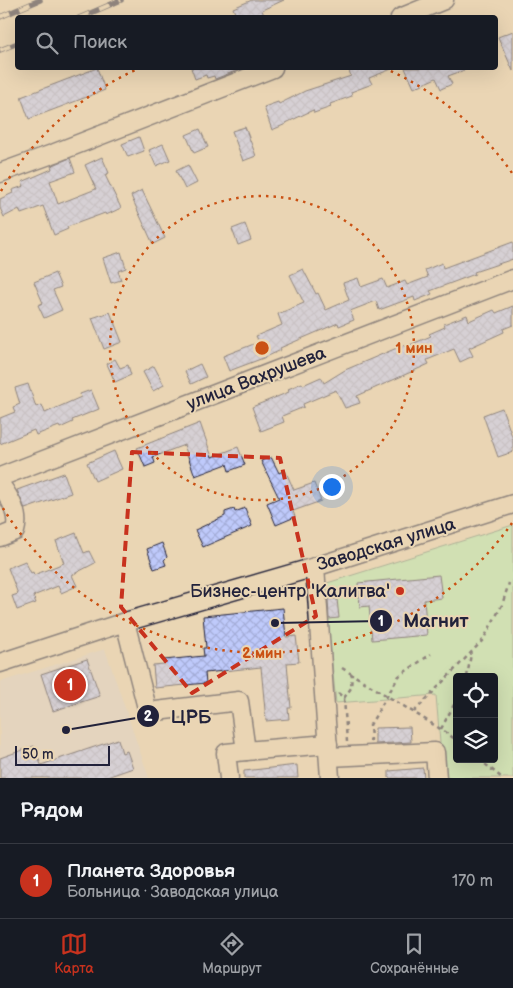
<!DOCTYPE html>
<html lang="ru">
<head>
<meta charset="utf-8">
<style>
	:root { --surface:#171b24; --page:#242831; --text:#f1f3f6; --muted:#9ea1a6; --line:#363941; --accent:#c8321e }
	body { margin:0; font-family:"Balsamiq Sans",sans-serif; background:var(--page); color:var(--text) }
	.controls { position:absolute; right:15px; bottom:15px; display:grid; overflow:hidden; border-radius:5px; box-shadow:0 5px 20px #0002 }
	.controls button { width:45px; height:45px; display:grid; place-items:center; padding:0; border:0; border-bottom:1px solid var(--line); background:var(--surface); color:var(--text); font:25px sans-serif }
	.scale { position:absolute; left:15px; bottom:12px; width:95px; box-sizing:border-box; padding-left:5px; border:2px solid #22223b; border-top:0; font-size:14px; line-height:18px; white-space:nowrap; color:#22223b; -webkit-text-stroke:4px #ead6b4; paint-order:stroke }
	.you { position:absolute; left:331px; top:486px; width:18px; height:18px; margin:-12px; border:4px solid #fff; border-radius:50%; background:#1a73e8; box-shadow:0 0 0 8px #1a73e833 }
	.badge { display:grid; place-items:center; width:32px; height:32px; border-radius:50%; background:var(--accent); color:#fff; font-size:16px; font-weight:700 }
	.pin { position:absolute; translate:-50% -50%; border:2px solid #fff; box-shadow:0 1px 5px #0006 }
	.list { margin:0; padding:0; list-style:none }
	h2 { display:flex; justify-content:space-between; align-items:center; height:65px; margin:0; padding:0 20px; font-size:21px }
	h2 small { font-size:16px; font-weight:400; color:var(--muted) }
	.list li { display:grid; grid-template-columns:32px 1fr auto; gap:15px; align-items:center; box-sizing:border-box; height:75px; padding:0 20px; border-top:1px solid var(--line) }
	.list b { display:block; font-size:19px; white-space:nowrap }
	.list p { margin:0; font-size:16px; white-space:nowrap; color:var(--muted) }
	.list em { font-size:16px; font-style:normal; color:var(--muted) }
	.icon { flex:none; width:28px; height:28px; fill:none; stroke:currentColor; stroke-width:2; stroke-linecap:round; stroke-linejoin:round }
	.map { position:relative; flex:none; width:513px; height:778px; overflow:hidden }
	.search { position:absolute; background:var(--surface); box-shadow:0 5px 20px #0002; left:15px; right:15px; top:15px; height:55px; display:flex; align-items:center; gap:12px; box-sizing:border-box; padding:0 18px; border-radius:5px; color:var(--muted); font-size:19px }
	.sheet { height:140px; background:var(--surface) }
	nav { display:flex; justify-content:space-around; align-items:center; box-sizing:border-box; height:70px; border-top:1px solid var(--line); background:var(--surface); font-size:14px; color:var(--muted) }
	nav a { display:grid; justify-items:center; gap:2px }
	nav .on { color:var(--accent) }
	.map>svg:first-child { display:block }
	.built { fill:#ddd2c9 }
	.park { fill:#b3edb1; stroke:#6a8876; fill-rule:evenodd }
	.building { fill:url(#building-cross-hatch); stroke:#22223b }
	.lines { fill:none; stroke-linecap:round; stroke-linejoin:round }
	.minor-casing { stroke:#22223b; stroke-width:21 }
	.path { stroke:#22223b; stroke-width:2.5; stroke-dasharray:4 4; stroke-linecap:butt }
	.minor { stroke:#ead6b4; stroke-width:18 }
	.rail-casing { stroke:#22223b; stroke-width:5.5 }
	.rail { stroke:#ead6b4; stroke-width:4; stroke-dasharray:11; stroke-linecap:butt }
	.marked { fill:none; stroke:#c8321e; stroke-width:4; stroke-dasharray:10 6; stroke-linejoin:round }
	.ring { fill:none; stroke:#ca5113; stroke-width:2.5; stroke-dasharray:2.5 5 }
	.poi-dot { fill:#c8321e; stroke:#ead6b4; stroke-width:2 }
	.labels { text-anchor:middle; stroke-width:4; stroke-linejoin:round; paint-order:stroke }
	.street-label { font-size:18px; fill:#22223b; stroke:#ead6b4 }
	.poi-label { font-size:18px; fill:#22223b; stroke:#ead6b4; text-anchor:end }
	.centre { fill:#ca5113; stroke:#ead6b4; stroke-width:2.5 }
	.ring-label { font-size:15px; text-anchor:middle; font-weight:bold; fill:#ca5113; stroke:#ead6b4; stroke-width:4; stroke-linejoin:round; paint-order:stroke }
	.leader { fill:none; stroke:#22223b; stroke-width:2 }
	.callout-dot { fill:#22223b; stroke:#ead6b4; stroke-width:2 }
	.mark-label { font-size:15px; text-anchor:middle; font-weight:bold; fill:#fff }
	.callout-label { font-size:19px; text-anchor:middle; font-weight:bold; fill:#22223b; stroke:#ead6b4; stroke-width:4; stroke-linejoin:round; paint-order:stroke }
</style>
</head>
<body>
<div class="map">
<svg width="513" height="778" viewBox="0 0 513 778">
	<defs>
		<pattern id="building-cross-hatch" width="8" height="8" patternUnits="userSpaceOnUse" patternTransform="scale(1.25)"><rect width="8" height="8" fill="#bfcafb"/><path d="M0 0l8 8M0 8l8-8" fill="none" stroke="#a4add8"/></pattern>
	</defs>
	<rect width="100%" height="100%" fill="#ead6b4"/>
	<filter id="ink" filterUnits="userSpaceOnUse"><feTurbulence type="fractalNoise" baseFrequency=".02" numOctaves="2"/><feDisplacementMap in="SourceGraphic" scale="10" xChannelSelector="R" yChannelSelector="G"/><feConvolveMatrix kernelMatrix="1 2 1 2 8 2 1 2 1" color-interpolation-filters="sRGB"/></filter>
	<g filter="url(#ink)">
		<!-- built -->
		<path class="built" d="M105 649 149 778H0V682Z"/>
		<!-- park -->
		<path class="park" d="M513 525V778H443L436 695 336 703 324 584ZM457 677H494V759H457Z"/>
		<!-- building -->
		<g class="building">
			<path d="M252 0H284L262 10 265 18H237L233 8Z"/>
			<path d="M513 31V71L498 37Z"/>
			<path d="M97 68 105 90 29 119 21 97Z"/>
			<path d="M191 68H243L215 79 214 76 207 78 206 75 195 79Z"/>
			<path d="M348 68H394L369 78 372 84 351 92 352 96 330 104 331 107 314 113 313 110 286 123V124L272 130 264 107 278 102 279 104 305 91 351 76Z"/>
			<path d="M405 68H467V69L448 76 452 84 441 89 436 78 414 88Z"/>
			<path d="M245 127 256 156 243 161 232 131Z"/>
			<path d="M200 129 208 147 194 153 186 135Z"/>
			<path d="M139 137 144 151 128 157 122 144Z"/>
			<path d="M163 144 170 160 156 166 149 150Z"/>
			<path d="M102 157 109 173 105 175 121 208 106 215 105 213 67 227 68 229 54 235 43 206 21 214 19 209 4 217 0 208V199L13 193 12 190 24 186 22 182 52 169 51 166 70 158 75 172 50 181 58 204 96 189 85 165Z"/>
			<path d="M188 165 197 183 185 189 176 171Z"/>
			<path d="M142 190 165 238 153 244 131 196Z"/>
			<path d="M245 224 251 240 238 245 232 229Z"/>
			<path d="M513 242V259L474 272 475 274 430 291 432 294 415 301 414 297 379 310 376 301 350 311 354 320 339 326 338 323 280 348 281 350 266 357 229 371 223 356 259 342 256 336 282 325 278 314 304 303 290 275 303 269 316 294 318 293 326 310 349 300 343 283 358 278 361 287 383 279 387 288 405 281 407 285 428 277 425 270 442 263 443 268Z"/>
			<path d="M121 252 126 268 118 271 121 280 111 283 103 258Z"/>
			<path d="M55 273 61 287 53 290 62 310 44 318 38 305 43 303 34 282Z"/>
			<path d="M513 306V325L503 329 504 332 469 348 473 356 460 362 454 349 427 360 429 364 357 396 360 403 345 408 336 390 303 404 304 407 282 416 284 422 261 431 252 407 289 392 288 389 302 383 303 385 321 377 324 383 345 370 404 345 405 347 431 336 429 334 445 327 444 324 467 315 469 321 494 310 496 313Z"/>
			<path d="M110 312 122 342 104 349 92 318Z"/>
			<path d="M115 359 120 368 128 365 131 375 115 382 107 364Z"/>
			<path d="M200 364 206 377 191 384 185 371Z"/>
			<path d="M154 366 164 385 153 391 143 372Z"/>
			<path d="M28 384 36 407 42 405 45 413 81 397 80 394 91 390 99 409 72 420 73 422 60 428 59 426 36 435 34 430 0 444V418L15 412 13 407 20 404 15 388Z"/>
			<path d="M502 408 513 439V452L498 457 483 415Z"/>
			<path d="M200 423 212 457 238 447 245 465 229 471 227 464 195 476 184 445 153 457 155 463 145 467 137 448Z"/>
			<path d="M114 451 122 469 95 481 87 463Z"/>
			<path d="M271 457 279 473 285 470 294 490 314 483 321 501 293 511 295 517 276 525 267 503 279 498 261 461Z"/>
			<path d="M64 473 71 493 25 509 17 490Z"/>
			<path d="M245 508 252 526 203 547 195 530 225 516V512L234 509 235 512Z"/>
			<path d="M76 533 84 553 89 551 95 563 72 575 77 586 61 593 58 586 33 596 36 603 17 610 12 596 18 594 8 568 25 561 31 573 33 572 34 575 64 563 56 541Z"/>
			<path d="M162 543 167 557 164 560 166 565 154 569 147 549Z"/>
			<path d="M439 575 442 598 424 600 427 635 372 640 369 606 360 607 358 583Z"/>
			<path d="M328 599H337L339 618 329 619Z"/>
			<path d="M283 608 286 637 296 636 299 662 287 663 291 708H288L289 719 266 721 261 667 205 673 206 683 155 688 153 665 164 664V660L204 656 203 648H206L203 616Z"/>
			<path d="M87 659 100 696 53 711 41 674Z"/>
			<path d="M410 727 411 742 375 744V728Z"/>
			<path d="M118 739 122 753 127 751 133 768 104 778H0V758L34 746 41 765Z"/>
			<path d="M297 765 298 778H244V771Z"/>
			<path d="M423 768 424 778H389V771Z"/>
		</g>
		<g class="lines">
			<defs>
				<g id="minor">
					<path d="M400 18 444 0"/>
					<path d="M0 173 55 153 273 68"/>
					<path d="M0 477 513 279"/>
					<path d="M0 484C10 498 20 514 15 531L0 537"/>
					<path d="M315 567 330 778"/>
					<path d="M125 622 148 712 239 701 246 751 328 744"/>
					<path d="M0 663 125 622 315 567 513 504"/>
					<path d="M329 757 435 752 437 778"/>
					<path d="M229 778 226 753 246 751"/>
				</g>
			</defs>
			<!-- minor casing -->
			<use href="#minor" class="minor-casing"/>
			<!-- path -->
			<g class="path">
				<path d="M342 668 447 733 457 741"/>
				<path d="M467 677 471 654"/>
				<path d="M338 693 344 698 347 742"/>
				<path d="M344 698 351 688 352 674"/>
				<path d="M414 712 483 640 502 605 509 583"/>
				<path d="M441 729 457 699"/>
				<path d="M369 740H371L370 725 399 676 431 654"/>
				<path d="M479 759 502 778"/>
			</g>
			<!-- minor -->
			<use href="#minor" class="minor"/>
			<defs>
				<g id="rail">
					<path d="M0 17 40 0"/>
					<path d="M79 18 121 0"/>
					<path d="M0 50 18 43"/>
				</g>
			</defs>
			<!-- rail casing -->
			<use href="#rail" class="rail-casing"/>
			<!-- rail -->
			<use href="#rail" class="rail"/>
		</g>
	</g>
	<!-- marked area -->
	<path d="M0 0H513V778H0ZM132 452 280 458 316 616 192 693 121 607Z" fill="#ead6b4" fill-opacity=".55" fill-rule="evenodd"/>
	<path class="marked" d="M132 452 280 458 316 616 192 693 121 607Z"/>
	<!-- distance rings -->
	<g class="ring">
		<circle cx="262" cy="348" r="152"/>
		<path d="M512 523A305 305 0 0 1 1 505M1 191A305 305 0 0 1 140 68M384 68A305 305 0 0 1 512 173"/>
	</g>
	<!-- markers -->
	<circle class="poi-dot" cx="400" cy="591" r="5"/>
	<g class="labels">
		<!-- street labels -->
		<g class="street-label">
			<text transform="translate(256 378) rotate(-21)" y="6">улица Вахрушева</text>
			<text transform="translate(386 544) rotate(-17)" y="6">Заводская улица</text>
		</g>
		<!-- poi labels -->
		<g class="poi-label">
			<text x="390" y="597">Бизнес-центр 'Калитва'</text>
		</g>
	</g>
	<circle cx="262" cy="348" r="8" class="centre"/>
	<g class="ring-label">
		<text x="414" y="353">1 мин</text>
		<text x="262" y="658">2 мин</text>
	</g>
	<!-- callouts -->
	<path class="leader" d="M275 623L381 621M66 730L148 716"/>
	<g class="callout-dot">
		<circle cx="275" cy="623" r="5"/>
		<circle cx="66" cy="730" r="5"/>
		<circle cx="381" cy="621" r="12"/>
		<circle cx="148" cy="716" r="12"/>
	</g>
	<g class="mark-label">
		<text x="381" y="626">1</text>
		<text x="148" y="721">2</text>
	</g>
	<g class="callout-label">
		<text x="436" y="627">Магнит</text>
		<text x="191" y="723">ЦРБ</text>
	</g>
</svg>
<div class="controls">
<button><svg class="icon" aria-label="locate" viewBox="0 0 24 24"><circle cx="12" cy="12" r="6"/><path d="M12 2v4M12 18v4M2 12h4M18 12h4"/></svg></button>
<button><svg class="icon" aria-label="layers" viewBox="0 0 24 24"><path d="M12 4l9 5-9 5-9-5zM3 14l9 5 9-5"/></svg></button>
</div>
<div class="scale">50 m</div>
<div class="you"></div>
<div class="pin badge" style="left:70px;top:685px">1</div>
<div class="search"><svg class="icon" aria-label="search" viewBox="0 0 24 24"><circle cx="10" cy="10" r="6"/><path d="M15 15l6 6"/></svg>Поиск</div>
</div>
<section class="sheet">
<h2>Рядом<small></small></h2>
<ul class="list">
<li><span class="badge">1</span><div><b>Планета Здоровья</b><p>Больница · Заводская улица</p></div><em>170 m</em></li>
</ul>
</section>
<nav>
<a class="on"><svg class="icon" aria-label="map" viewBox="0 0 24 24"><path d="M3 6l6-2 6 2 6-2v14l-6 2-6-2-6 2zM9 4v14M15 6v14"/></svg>Карта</a>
<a><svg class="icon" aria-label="directions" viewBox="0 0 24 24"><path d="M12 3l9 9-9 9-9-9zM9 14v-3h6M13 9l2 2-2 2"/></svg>Маршрут</a>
<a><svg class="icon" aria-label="saved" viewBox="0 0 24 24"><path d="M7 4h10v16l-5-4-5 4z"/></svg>Сохранённые</a>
</nav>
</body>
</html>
